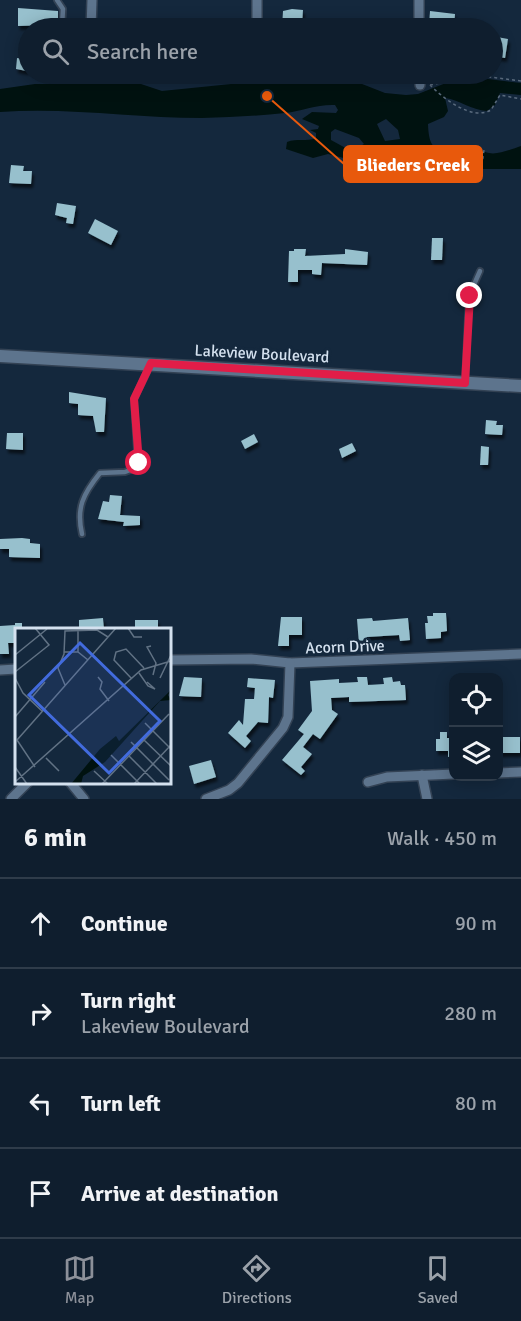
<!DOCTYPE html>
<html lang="en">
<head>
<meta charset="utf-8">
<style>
	:root { --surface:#0f1e2e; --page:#182736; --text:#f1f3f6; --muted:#9ba2aa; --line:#2f3c4a; --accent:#8c9099 }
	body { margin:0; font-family:Signika,sans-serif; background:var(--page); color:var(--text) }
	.controls { position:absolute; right:18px; bottom:18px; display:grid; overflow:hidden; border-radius:12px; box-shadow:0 3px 15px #0003 }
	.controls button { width:54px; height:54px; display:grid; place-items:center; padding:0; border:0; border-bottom:2px solid var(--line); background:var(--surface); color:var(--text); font:30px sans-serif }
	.stop { position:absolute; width:18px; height:18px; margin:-14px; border:4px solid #e11d48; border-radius:50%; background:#fff }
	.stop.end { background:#e11d48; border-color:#fff; box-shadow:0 2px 6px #0008 }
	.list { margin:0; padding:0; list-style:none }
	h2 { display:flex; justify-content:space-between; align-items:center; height:78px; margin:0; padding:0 24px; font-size:26px }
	h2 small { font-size:20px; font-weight:400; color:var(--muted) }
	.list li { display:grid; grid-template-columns:39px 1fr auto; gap:18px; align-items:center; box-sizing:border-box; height:90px; padding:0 24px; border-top:2px solid var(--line) }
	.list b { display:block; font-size:22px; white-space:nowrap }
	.list p { margin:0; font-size:20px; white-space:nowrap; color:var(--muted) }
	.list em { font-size:20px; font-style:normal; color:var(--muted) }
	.icon { flex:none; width:33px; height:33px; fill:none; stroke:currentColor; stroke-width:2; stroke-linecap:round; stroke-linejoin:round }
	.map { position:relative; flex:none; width:521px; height:799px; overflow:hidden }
	.search { position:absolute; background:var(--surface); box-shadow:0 3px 15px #0003; left:18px; right:18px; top:18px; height:66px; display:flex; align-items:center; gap:15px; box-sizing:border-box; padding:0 21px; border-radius:33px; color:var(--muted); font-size:22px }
	.sheet { height:438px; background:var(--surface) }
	nav { display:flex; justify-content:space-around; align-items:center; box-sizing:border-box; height:84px; border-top:2px solid var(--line); background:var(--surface); font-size:16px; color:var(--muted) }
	nav a { display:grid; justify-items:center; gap:3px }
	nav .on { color:var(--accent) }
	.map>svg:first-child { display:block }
	.water { fill:#001210; fill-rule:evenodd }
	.building { fill:#97c0cd; filter:url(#shadow) }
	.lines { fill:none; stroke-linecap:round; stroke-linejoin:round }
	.lane-casing { stroke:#334254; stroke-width:8 }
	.street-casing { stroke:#334254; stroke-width:12 }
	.secondary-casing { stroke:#334254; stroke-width:15 }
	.path { stroke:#5a6b7e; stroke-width:1.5; stroke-dasharray:3 3; stroke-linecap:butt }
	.lane { stroke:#5d748d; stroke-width:4.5 }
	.street { stroke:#5d748d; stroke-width:9 }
	.secondary { stroke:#5d748d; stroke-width:12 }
	.route { stroke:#e11d48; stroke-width:8 }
	.labels { text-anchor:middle; stroke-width:6; stroke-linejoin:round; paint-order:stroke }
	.street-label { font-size:16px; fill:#d4e1ef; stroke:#14283d }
	.inset-road { fill:none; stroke:#617284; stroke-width:1.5 }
	.view { fill:#426bdd; fill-opacity:0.15; stroke:#426bdd; stroke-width:3 }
	.inset-edge { fill:none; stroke:#d4e1ef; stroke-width:3 }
	.leader { fill:none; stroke:#e8590c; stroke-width:2 }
	.callout-dot { fill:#e8590c; stroke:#14283d; stroke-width:2 }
	.callout { fill:#e8590c; stroke:#e8590c; stroke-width:2 }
	.callout-label { font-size:18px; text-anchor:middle; font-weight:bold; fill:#fff }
</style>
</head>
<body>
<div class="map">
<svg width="521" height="799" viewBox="0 0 521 799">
	<defs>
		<filter id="shadow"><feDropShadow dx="2" dy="4" stdDeviation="1.5" flood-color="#0009"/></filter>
	</defs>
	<rect width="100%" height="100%" fill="#14283d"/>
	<!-- water -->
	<path class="water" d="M304 75 357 82 385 93 406 95 418 94 446 83 462 84 488 79 521 83V95L500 93 495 105 487 111C471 110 460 100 445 98L448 111 444 117 428 124C429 163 447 145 471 147 477 147 483 152 489 153 498 155 512 149 521 146V169H442L363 163 328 154 313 158 286 149 287 142C297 138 306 142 316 138V133L310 130 318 129 319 126 302 119 312 112 336 113 338 110 335 105C318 104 302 111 285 113 258 116 230 117 202 118 135 118 68 107 0 112V89L35 84H141L162 91 260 81 268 82ZM386 119 398 130 400 139 385 141 377 124ZM335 129 359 138 364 144 351 151 331 140V132Z"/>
	<!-- building -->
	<g class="building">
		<path d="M18 8 58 11V28H48V25L18 26Z"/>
		<path d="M292 9 303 10 302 24H291V28H282L283 11Z"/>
		<path d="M430 11 455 14 454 28 429 25Z"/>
		<rect x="386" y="19" width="13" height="9"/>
		<path d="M497 37 508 39 505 58 494 56Z"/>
		<path d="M17 58 28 60 27 71 16 69Z"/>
		<path d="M11 165 24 166 23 171H32L31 184 9 183Z"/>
		<path d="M57 203 76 206 73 224 66 223 67 218 55 215Z"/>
		<path d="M95 219 118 231 111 245 88 233Z"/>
		<path d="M432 238H443L442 260H431Z"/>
		<path d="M294 249H306L305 256 345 254V249L368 252 367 265 322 263 321 275 312 274V270H298V282H288L289 251H294Z"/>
		<path d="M69 392 106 398 104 432H96L93 416 78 415V404L69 403Z"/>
		<path d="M486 420 497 421 496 425H503L502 435 485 434Z"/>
		<path d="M7 433H23V450L6 449Z"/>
		<path d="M254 434 258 442 245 449 241 441Z"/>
		<path d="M352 443 356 451 342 458 339 449Z"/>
		<path d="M481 446 489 447 488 465H480Z"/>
		<path d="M110 495 122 496 120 515 140 516V525L123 526 124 522 98 519 103 501 109 502Z"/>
		<path d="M22 538 30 539V543L40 544V558L9 557V549H0V539Z"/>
		<path d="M433 613H446L447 631 441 632V638L426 639 425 623H428L427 616H433Z"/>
		<path d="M281 617H302V635H289V646H278Z"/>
		<path d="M103 618 104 630H79V620Z"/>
		<path d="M372 618 373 621 408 618 410 640 400 641 399 635 367 637V643L359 644 357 619Z"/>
		<rect x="135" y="620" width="23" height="10"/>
		<path d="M15 623H22V630H16V643H8L9 654H0V626L15 625Z"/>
		<path d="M184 677 202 678 201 697 179 696Z"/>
		<path d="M357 677H367L368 685 384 684 383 678 392 677 393 682 400 681 401 685H405L406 700 349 702V697L331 698 332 710 338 714 320 739 313 734 303 747 312 754 301 767 305 771 301 775 282 760 304 734 298 730 312 711 310 681 339 679V683L358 682Z"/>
		<path d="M248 678 275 680 273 698 269 697 268 723 258 722 246 736 251 741 245 748 228 733 239 720 243 725 245 699H254L255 688 247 687Z"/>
		<path d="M440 732H447V738H453V756L448 757V751H436V739H440Z"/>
		<rect x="499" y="737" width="21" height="16"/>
		<path d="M211 760 216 777 194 784 189 766Z"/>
	</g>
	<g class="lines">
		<defs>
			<g id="lane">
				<path d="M57 0 63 9 62 26"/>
				<path d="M465 383 469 296 480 271"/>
				<path d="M82 534C76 508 83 494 100 473L125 472 138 467 134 399 149 368"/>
			</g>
			<g id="street">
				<path d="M257 0V28"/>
				<path d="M419 0V28"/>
				<path d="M91 28 92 0"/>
				<path d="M420 74V85"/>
				<path d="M170 660 251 659 290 663 521 654"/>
				<path d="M0 670 16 669"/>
				<path d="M498 773 521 772"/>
				<path d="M422 775 427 799"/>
				<path d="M70 782 84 799"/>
				<path d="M368 782 387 777 454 774"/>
				<path d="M11 799 28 782"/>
				<path d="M206 799 229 790 238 783 283 728 288 717 290 663"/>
			</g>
			<path id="secondary" d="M0 356 521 386"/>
		</defs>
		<!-- lane casing -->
		<use href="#lane" class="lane-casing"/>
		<!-- street casing -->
		<use href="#street" class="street-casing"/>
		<!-- secondary casing -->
		<use href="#secondary" class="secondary-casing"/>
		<!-- path -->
		<g class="path">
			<path d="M430 85C443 98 471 121 491 110L500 95 521 99"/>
			<path d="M430 85 451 81 461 83 482 76 521 81"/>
			<path d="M481 171 484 150"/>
		</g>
		<!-- lane -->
		<use href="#lane" class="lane"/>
		<!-- street -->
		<use href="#street" class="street"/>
		<!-- secondary -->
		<use href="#secondary" class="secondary"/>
	</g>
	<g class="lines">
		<!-- route -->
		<path class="route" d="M139 463 134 399 151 363 465 383 470 296"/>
	</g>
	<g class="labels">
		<!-- street labels -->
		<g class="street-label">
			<text transform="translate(262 353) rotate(3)" y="6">Lakeview Boulevard</text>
			<text transform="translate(345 646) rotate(-2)" y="6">Acorn Drive</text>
		</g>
	</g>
	<!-- overview -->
	<g transform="translate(15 628)">
		<rect width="156" height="156" fill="#14283d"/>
		<path d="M156 62 153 67 156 72 145 73 90 134 68 148 66 156H56L85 121 101 108 104 113Z" fill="#001210"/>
		<path class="inset-road" d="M113 0 119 9H127M63 3V24M136 18 132 19 141 35 138 47M49 24H63L73 32M0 27 32 1M0 44 34 17 20 0M124 45 133 58 140 61 132 54M83 49 87 54 85 61 94 73M0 50 8 65 27 83M145 50 156 27M117 51 99 32 101 24 111 21 129 40M50 57 43 40 49 26 50 3 82 2 93 9M0 89 30 54M130 95 156 121M2 112 101 0M2 112 20 139M129 112 156 138M116 114 154 152M96 127 125 156M114 128 142 156M31 130 44 143M0 139 12 156M79 143 93 156M0 154 126 42 156 33M87 156 154 86M119 156 156 117"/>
		<path class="view" d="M65 15 145 93 94 145 14 67Z"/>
		<rect width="156" height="156" class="inset-edge"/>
	</g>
	<!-- callouts -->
	<path class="leader" d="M267 96L344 164"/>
	<circle class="callout-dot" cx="267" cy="96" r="6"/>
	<rect class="callout" x="344" y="146" width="138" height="36" rx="6"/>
	<g class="callout-label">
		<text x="413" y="171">Blieders Creek</text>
	</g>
</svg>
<div class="controls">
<button><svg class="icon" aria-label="locate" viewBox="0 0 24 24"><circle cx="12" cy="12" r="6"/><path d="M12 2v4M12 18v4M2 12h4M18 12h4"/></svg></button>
<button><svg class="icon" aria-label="layers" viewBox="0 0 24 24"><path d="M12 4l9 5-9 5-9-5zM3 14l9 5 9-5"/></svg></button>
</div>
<div class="stop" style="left:139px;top:463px"></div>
<div class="stop end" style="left:470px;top:296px"></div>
<div class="search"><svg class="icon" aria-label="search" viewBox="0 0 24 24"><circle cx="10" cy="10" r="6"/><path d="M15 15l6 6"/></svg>Search here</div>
</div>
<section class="sheet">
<h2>6 min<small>Walk · 450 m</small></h2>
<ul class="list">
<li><svg class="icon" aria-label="ahead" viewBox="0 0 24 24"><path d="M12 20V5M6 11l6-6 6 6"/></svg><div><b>Continue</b></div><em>90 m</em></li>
<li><svg class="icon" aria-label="right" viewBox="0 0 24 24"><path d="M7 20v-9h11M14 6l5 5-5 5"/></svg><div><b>Turn right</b><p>Lakeview Boulevard</p></div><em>280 m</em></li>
<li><svg class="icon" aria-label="left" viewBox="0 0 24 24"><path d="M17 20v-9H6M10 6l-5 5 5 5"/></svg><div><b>Turn left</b></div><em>80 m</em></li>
<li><svg class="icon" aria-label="arrive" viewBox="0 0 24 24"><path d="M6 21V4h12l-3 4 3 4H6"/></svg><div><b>Arrive at destination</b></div></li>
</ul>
</section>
<nav>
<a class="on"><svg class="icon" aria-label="map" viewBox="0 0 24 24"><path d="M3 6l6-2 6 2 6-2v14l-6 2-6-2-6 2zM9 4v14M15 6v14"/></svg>Map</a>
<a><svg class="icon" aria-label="directions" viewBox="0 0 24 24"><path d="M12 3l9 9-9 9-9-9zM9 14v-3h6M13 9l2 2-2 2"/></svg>Directions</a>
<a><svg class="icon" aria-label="saved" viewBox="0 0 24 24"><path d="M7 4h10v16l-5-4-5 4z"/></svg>Saved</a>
</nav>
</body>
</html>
